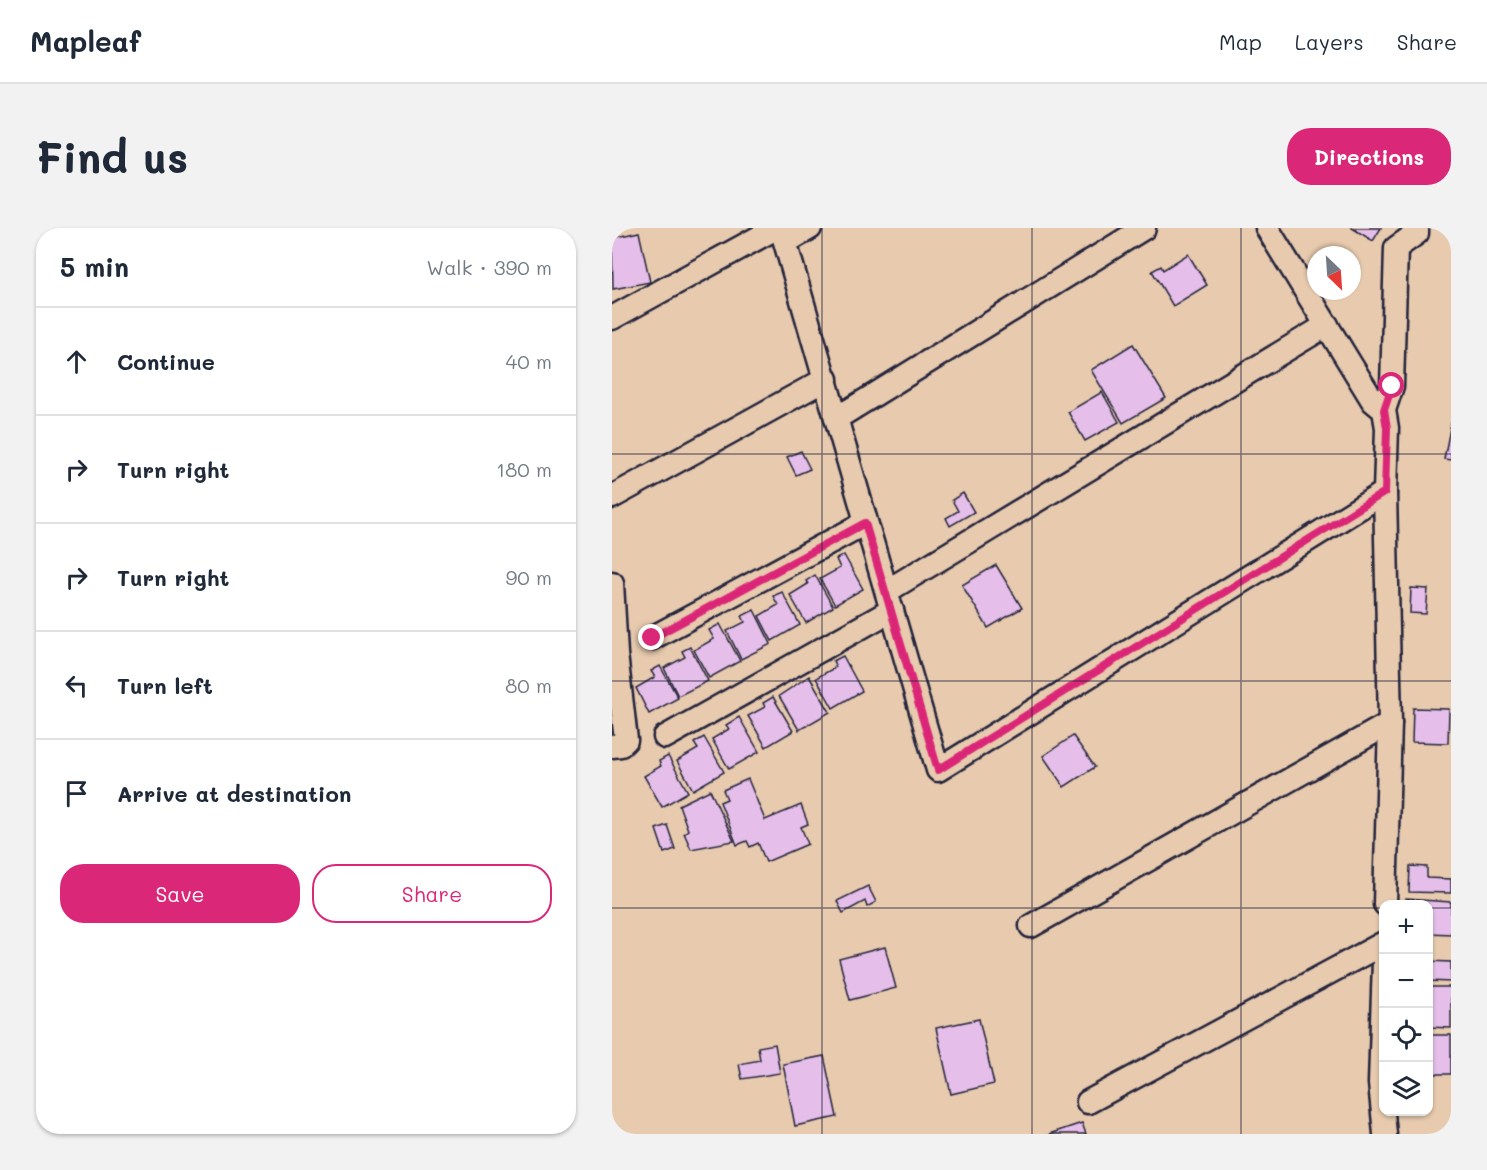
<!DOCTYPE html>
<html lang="en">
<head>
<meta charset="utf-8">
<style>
	:root { --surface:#fff; --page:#f2f2f3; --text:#1f2937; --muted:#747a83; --line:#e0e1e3; --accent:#db2777 }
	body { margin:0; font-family:Mali,sans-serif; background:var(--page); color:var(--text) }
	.controls { position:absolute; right:18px; bottom:18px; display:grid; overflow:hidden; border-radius:12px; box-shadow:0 2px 4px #0004 }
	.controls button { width:54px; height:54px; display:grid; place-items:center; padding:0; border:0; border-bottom:2px solid var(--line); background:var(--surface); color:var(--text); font:30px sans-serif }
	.compass { position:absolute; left:695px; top:18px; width:54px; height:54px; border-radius:50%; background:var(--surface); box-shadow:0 2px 4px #0004; rotate:155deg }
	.stop { position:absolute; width:18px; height:18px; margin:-14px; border:4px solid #db2777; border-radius:50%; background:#fff }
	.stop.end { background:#db2777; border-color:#fff; box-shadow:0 2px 6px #0008 }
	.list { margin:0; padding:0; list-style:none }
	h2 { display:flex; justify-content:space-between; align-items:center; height:78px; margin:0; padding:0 24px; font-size:26px }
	h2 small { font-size:20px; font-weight:400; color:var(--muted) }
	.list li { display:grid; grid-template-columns:39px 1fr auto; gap:18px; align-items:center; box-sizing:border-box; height:108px; padding:0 24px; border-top:2px solid var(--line) }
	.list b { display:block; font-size:22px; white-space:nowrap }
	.list em { font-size:20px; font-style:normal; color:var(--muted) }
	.actions { display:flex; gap:12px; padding:18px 24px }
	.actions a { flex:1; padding:14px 0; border:2px solid var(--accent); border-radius:24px; text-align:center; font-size:21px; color:var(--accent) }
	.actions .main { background:var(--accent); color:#fff }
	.icon { flex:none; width:33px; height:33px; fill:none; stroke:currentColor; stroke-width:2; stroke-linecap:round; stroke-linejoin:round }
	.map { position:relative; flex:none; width:839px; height:906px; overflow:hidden; border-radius:24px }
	header { display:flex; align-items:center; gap:36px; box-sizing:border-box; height:84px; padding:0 30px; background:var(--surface); border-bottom:2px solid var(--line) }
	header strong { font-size:28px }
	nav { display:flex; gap:33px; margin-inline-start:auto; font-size:21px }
	.intro { display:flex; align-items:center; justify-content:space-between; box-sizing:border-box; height:144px; padding:0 36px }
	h1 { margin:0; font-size:42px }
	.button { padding:15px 27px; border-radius:24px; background:var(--accent); color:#fff; font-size:21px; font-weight:700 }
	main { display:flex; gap:36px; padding:0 36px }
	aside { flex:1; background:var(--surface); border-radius:24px; box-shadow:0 2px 4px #0004 }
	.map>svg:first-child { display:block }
	.building { fill:#e5bfe9; stroke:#22223b; stroke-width:1.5 }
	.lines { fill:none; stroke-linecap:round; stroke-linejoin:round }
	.minor-casing { stroke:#22223b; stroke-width:27 }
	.minor { stroke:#e8cbaf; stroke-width:22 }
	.route { stroke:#db2777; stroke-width:8 }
	.grid { fill:none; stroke:#22223b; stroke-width:1.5; stroke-opacity:0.55 }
</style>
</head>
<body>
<header>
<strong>Mapleaf</strong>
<nav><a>Map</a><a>Layers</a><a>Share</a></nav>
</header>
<div class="intro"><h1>Find us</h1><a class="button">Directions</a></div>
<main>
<aside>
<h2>5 min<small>Walk · 390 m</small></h2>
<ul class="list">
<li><svg class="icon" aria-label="ahead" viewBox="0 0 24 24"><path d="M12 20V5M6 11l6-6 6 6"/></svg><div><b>Continue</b></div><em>40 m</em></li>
<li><svg class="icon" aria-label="right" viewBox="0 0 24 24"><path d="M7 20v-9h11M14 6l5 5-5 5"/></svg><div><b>Turn right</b></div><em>180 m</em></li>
<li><svg class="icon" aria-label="right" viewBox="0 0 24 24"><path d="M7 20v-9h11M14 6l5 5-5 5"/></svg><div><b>Turn right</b></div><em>90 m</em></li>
<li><svg class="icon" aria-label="left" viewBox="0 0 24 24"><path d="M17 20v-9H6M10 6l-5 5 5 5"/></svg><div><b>Turn left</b></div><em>80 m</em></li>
<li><svg class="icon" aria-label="arrive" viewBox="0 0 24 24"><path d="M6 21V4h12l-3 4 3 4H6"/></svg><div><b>Arrive at destination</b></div></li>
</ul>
<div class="actions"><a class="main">Save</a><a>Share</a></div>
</aside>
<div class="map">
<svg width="839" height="906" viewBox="0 0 839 906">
	<rect width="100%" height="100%" fill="#e8cbaf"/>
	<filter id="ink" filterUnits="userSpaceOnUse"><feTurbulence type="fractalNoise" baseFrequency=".0167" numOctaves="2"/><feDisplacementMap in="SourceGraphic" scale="12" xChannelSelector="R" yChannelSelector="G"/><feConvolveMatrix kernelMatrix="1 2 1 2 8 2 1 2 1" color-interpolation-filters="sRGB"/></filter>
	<g filter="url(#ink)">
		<!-- building -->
		<g class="building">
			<path d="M740 0H769L761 13Z"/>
			<path d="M27 4 38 54 1 61 0 10Z"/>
			<path d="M576 26 595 57 561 78 540 43 549 38 551 42Z"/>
			<path d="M521 116 554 170 511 195 479 142Z"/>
			<path d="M490 164 507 194 473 213 456 184Z"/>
			<path d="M839 195V232L832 231Z"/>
			<path d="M189 223 198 241 184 247 175 229Z"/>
			<path d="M351 265 362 284 338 298 334 290 346 283 340 272Z"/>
			<path d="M232 327 251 361 223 377 208 351 228 340 224 331Z"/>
			<path d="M384 337 410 380 376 400 350 357Z"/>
			<path d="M203 347 221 379 194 395 178 367 196 356 194 353Z"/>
			<path d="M799 360 816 361 814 386 798 385Z"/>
			<path d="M170 364 188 397 160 413 147 388 166 377 161 368Z"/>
			<path d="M142 382 159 416 129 431 115 403 133 394 130 388Z"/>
			<path d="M108 396 128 433 97 450 82 422 102 411 97 402Z"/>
			<path d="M78 419 96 453 66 468 52 440 73 429 70 423Z"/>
			<path d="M231 428 250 463 221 480 204 450 224 439 221 433Z"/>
			<path d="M48 438 66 470 37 486 24 460 43 449 39 443Z"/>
			<path d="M197 448 218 484 187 502 167 468Z"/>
			<path d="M161 469 181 503 154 519 136 488 153 479 151 475Z"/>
			<path d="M801 480 837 481 836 515 800 514Z"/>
			<path d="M127 489 147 524 117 541 100 511 117 501 114 497Z"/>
			<path d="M461 508 483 539 452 559 431 528Z"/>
			<path d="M92 509 112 544 81 562 65 533 86 521 82 515Z"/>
			<path d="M56 528 76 564 50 579 32 548 49 538 47 533Z"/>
			<path d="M136 551 153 592 189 577 196 596 189 599 196 616 154 634 146 615 138 619 135 613 125 617 108 574 115 571 111 562Z"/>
			<path d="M98 562 122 613 79 621 72 605 76 602 67 577Z"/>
			<path d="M55 597 63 621 52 625 44 601Z"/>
			<path d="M798 638 815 639V650L839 651V665L797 664Z"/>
			<path d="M256 658 264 674 255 679 253 673 231 685 225 673Z"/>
			<path d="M794 671 839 674V706L816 705V676H794Z"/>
			<path d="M273 719 284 760 238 772 227 731Z"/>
			<path d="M816 733 839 734V754L816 753Z"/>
			<path d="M816 759H839V800L816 799Z"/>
			<path d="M367 791 382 856 339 866 324 800Z"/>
			<rect x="816" y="807" width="23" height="39"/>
			<path d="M163 816 168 845 130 851 127 836 148 832 146 819Z"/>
			<path d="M212 828 225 889 183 898 171 836Z"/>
			<path d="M470 895 474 906H437Z"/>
		</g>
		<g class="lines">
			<defs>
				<g id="minor">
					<path d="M169 0 326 542 773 264"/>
					<path d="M655 0 761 173 772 182"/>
					<path d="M174 14 198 0"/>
					<path d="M0 90 164 0"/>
					<path d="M225 190 532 0"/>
					<path d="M0 269 214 151"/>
					<path d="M0 355 4 426 14 512 9 517 0 518"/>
					<path d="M275 363 715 97"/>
					<path d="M40 410 253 295"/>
					<path d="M53 509 280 382"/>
					<path d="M773 676 778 495 773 264 775 200 772 182 780 158 784 20 805 5V0"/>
					<path d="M419 698 778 495"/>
					<path d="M772 733 768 855 773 906"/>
					<path d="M476 874 772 715"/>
				</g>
			</defs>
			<!-- minor casing -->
			<use href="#minor" class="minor-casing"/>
			<!-- minor -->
			<use href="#minor" class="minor"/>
		</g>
	</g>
	<g class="lines" filter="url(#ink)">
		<!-- route -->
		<path class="route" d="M40 410 253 295 326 542 773 264 775 200 772 182 780 158"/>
	</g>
	<!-- grid -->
	<path class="grid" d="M210 0V906M420 0V906M629 0V906M0 226H839M0 453H839M0 680H772M816 680H839"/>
</svg>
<div class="controls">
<button>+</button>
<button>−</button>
<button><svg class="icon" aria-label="locate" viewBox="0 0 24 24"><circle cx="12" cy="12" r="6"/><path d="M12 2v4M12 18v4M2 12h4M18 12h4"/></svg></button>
<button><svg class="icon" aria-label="layers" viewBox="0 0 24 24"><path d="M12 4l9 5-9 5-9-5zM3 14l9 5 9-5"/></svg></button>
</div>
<svg class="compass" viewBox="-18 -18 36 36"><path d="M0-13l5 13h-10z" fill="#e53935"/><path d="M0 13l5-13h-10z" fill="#747a83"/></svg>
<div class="stop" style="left:780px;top:158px"></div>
<div class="stop end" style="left:40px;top:410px"></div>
</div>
</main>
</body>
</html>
